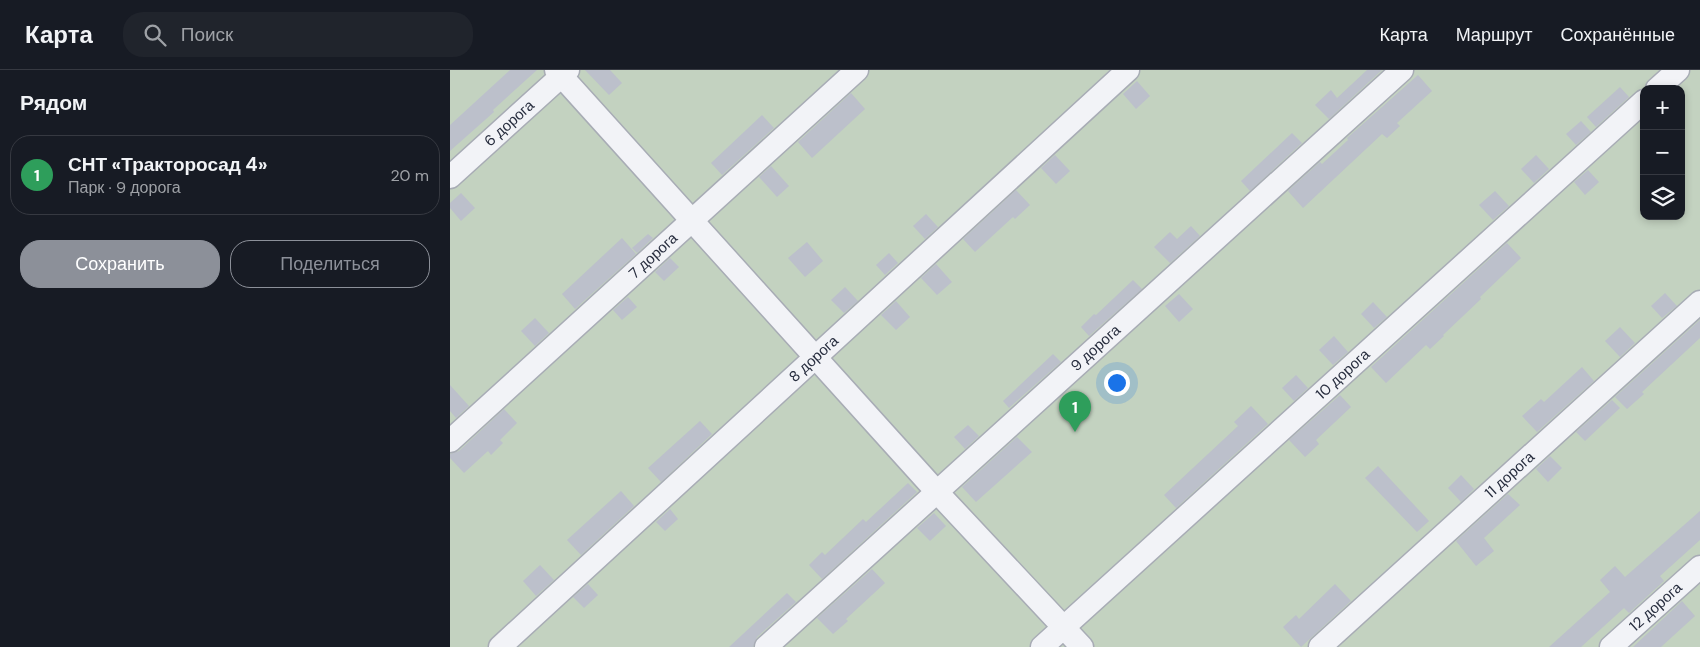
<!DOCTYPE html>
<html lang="ru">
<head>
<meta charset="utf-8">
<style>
	:root { --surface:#171b24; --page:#20242c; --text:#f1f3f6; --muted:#9ea1a6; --line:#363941; --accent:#8c9099 }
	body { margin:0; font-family:"DM Sans",sans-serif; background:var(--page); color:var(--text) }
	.controls { position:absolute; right:15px; top:15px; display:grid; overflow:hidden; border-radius:10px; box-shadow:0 2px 8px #0003 }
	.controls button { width:45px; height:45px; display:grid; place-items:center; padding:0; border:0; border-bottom:1px solid var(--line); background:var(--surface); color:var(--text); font:25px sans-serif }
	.you { position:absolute; left:666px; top:312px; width:18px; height:18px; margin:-12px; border:4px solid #fff; border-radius:50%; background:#1a73e8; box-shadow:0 0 0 8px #1a73e833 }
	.badge { display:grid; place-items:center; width:32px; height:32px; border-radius:50%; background:var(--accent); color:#fff; font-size:16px; font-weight:700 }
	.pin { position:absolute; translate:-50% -41px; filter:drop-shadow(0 1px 2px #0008) }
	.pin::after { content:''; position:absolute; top:26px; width:18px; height:15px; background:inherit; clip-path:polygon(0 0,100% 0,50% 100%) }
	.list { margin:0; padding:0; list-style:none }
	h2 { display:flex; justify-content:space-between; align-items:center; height:65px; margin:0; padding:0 20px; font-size:21px }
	h2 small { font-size:16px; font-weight:400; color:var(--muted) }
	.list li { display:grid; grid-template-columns:32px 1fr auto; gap:15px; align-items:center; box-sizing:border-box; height:80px; margin:0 10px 10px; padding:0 10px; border:1px solid var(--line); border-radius:20px }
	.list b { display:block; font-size:19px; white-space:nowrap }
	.list p { margin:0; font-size:16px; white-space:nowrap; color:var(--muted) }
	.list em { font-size:16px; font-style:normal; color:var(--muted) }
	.actions { display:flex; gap:10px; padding:15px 20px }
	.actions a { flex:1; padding:11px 0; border:1px solid var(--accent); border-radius:20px; text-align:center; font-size:18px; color:var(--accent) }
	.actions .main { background:var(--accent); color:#fff }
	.icon { flex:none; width:28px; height:28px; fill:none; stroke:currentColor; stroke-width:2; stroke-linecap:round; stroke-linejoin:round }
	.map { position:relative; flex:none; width:1250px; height:577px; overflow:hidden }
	header { display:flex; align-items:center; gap:30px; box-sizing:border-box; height:70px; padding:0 25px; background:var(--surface); border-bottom:1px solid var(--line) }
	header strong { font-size:24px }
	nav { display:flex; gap:28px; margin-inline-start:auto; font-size:18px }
	.search { width:350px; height:45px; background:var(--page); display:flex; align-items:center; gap:12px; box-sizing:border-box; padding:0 18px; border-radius:20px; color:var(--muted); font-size:19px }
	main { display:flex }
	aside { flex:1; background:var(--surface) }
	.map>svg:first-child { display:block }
	.green { fill:#c3d2c0; fill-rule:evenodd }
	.building { fill:#bcc0cb }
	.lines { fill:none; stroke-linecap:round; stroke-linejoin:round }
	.street-casing { stroke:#a8acb5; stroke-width:25 }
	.street { stroke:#f2f3f7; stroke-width:22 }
	.labels { text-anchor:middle; stroke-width:4; stroke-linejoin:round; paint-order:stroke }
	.street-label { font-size:15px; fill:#282e3f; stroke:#eef1f6 }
</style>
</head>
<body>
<header>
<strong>Карта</strong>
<div class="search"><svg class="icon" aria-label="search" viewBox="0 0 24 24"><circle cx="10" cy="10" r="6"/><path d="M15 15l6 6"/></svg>Поиск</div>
<nav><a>Карта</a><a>Маршрут</a><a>Сохранённые</a></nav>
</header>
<main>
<aside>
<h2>Рядом<small></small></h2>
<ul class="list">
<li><span class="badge" style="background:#2e9e5b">1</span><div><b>СНТ «Тракторосад 4»</b><p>Парк · 9 дорога</p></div><em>20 m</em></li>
</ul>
<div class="actions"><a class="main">Сохранить</a><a>Поделиться</a></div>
</aside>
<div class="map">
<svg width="1250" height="577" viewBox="0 0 1250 577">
	<rect width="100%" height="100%" fill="#dfe2e8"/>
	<!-- green -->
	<path class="green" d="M0 0H1250V577H0ZM1194 19H1231V146H1194Z"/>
	<!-- building -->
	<g class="building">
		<path d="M60 0H87L43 40 44 42 0 81V55Z"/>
		<path d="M135 0H160L172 13 159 25Z"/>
		<path d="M917 0H932L879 49 865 35 881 20 887 28Z"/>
		<path d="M968 5 982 21 947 53 950 56 937 68 932 64 853 138 838 121 870 92 872 94 898 70 897 68Z"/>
		<path d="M687 11 700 26 686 39 673 24Z"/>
		<path d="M1170 17 1179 27 1146 57 1137 47Z"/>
		<path d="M401 23 415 39 362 88 348 72Z"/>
		<path d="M312 45 324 58 272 105 261 93Z"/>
		<path d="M1131 51 1141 62 1126 75 1116 64Z"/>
		<path d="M842 63 852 73 800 121 791 111Z"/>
		<path d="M605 85 620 101 606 114 591 98Z"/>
		<path d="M1086 85 1099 99 1084 113 1071 99Z"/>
		<path d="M321 96 339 116 327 127 309 107Z"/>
		<path d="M1138 100 1149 112 1135 125 1124 112Z"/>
		<path d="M566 120 580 135 565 149 563 147 525 182 513 169Z"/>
		<path d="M1045 121 1059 136 1043 150 1029 135Z"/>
		<path d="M11 123 25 138 11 151 0 138V133Z"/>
		<path d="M476 144 488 157 475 169 463 156Z"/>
		<path d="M741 156 750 166 720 193 704 177 720 162 727 169Z"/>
		<path d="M198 164 203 168 187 183 182 178Z"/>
		<path d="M172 168 186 184 125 239 112 224Z"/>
		<path d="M357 172 373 191 355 207 338 188Z"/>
		<path d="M1057 173 1071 188 1030 227 1031 229 993 265 994 266 980 279 976 275 936 313 921 297Z"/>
		<path d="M439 183 448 193 435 205 426 195Z"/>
		<path d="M220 188 229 197 214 211 205 202Z"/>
		<path d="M486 194 502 212 487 225 471 208Z"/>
		<path d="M683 210 692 219 639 266 631 257 644 244 646 245Z"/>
		<path d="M395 217 408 231 394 243 381 230Z"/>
		<path d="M1215 223 1227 236 1212 248 1201 236Z"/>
		<path d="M729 224 743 239 729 252 715 236Z"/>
		<path d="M178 227 187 237 172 250 163 240Z"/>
		<path d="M446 231 460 247 446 260 431 245Z"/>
		<path d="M923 232 937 247 924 258 911 244Z"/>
		<path d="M85 248 99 263 85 276 71 261Z"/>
		<path d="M1250 250V268L1192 322 1194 324 1177 339 1165 327Z"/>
		<path d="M1170 257 1185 273 1170 287 1155 271Z"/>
		<path d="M884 266 898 282 883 295 869 280Z"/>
		<path d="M603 284 611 292 559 338 553 331Z"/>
		<path d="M1132 297 1144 311 1087 362 1072 346 1091 329 1094 332Z"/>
		<path d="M846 305 858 318 844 331 832 318Z"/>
		<path d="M0 315 19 336 6 348 0 341Z"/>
		<path d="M890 325 901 337 866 370 869 374 855 387 839 370Z"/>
		<path d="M1162 330 1170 338 1135 371 1126 362Z"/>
		<path d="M801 336 818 354 726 438 714 425 788 356 784 352Z"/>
		<path d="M54 339 67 353 50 370 53 373 41 385 38 381 14 403 0 388V384L9 381Z"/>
		<path d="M250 351 262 364 211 412 198 398Z"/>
		<path d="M518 355 529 366 515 379 504 367Z"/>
		<path d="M567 367 582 382 526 432 512 417Z"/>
		<path d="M1100 386 1112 398 1098 412 1086 399Z"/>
		<path d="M928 396 979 451 967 462 915 408Z"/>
		<path d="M1011 405 1024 419 1011 432 998 418Z"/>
		<path d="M458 413 467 422 372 509 359 495 372 482 375 485 413 449 416 452Z"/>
		<path d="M171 421 184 436 131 485 117 470Z"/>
		<path d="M1058 424 1070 435 1034 468 1044 481 1026 496 1006 471Z"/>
		<path d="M220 439 228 449 215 461 206 452Z"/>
		<path d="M1250 441V470L1210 506 1214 511 1179 543 1174 538 1131 577H1099L1160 522 1150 510 1165 496 1175 507Z"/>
		<path d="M484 443 496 456 480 471 467 458Z"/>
		<path d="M90 495 104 510 86 526 73 511Z"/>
		<path d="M422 499 435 513 396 549 398 551 383 564 367 548Z"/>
		<path d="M138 514 148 525 134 538 123 527Z"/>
		<path d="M885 514 901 531 851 577 833 557 846 545 849 549Z"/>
		<path d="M337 523 346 532 307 567 303 577H279Z"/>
		<path d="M1232 531 1245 546 1211 577H1183Z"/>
	</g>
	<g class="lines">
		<defs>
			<g id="street">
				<path d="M106 0 487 422 632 577"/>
				<path d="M1207 19 1228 0"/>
				<path id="s1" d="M0 107 118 0"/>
				<path id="s2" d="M0 371 407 0"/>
				<path id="s3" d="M50 577 678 0"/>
				<path id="s4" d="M316 577 952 0"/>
				<path id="s5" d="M592 577 1194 31"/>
				<path id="s6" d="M870 577 1250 232"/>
				<path id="s7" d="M1161 577 1250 497"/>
			</g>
		</defs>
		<!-- street casing -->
		<use href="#street" class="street-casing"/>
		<!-- street -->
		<use href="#street" class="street"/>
	</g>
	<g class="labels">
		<!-- street labels -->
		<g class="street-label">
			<text dy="5" stroke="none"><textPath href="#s1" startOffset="80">6 дорога</textPath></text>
			<text dy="5" stroke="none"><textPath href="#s2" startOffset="275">7 дорога</textPath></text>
			<text dy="5" stroke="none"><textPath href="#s4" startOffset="445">9 дорога</textPath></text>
			<text dy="5" stroke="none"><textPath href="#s3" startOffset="426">8 дорога</textPath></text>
			<text dy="5" stroke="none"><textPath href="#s5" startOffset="406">10 дорога</textPath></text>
			<text dy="5" stroke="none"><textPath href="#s6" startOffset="256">11 дорога</textPath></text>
			<text dy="5" stroke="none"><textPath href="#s7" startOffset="60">12 дорога</textPath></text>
		</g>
	</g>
</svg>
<div class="controls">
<button>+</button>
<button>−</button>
<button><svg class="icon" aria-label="layers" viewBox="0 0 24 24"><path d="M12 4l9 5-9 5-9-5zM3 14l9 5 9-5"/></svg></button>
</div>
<div class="you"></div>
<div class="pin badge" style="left:625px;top:362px;background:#2e9e5b">1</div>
</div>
</main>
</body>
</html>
